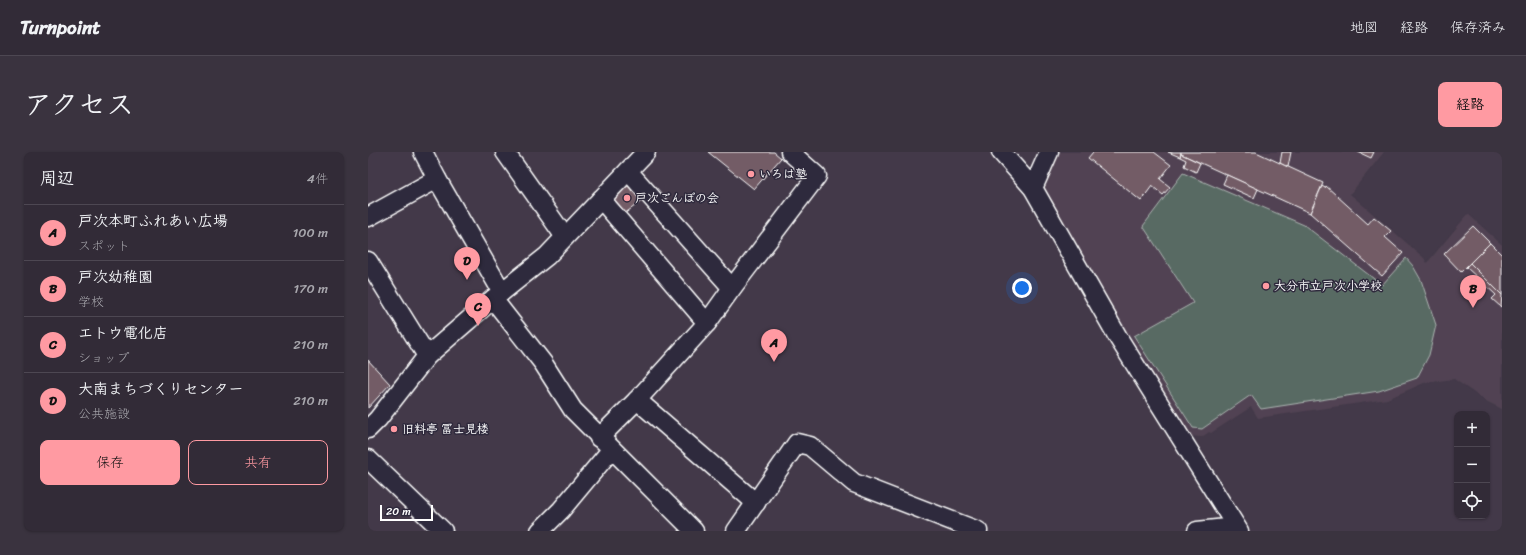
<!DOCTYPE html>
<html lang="ja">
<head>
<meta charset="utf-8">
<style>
	:root { --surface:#322b37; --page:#3a333f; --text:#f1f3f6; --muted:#a8a7ad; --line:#4d4752; --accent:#ff9aa2 }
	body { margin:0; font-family:Sriracha,"Klee One",sans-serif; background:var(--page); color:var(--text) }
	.controls { position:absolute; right:12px; bottom:12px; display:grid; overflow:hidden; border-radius:8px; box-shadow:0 1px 3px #0004 }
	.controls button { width:36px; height:36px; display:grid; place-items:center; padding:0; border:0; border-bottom:1px solid var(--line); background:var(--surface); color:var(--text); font:20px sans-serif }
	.scale { position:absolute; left:12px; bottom:10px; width:53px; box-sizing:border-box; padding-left:4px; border:2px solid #fff; border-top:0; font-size:11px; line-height:14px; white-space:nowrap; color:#fff; -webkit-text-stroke:3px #2f2a3d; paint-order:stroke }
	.you { position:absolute; left:654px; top:136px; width:14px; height:14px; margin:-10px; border:3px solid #fff; border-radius:50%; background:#1a73e8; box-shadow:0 0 0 6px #1a73e833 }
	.badge { display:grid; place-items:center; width:26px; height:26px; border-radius:50%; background:var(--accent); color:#111; font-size:13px; font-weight:700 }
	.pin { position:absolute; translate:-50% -33px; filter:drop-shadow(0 1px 2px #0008) }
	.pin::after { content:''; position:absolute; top:21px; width:14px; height:12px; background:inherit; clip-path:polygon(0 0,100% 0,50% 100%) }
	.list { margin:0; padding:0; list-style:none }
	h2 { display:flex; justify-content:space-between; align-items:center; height:52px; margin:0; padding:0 16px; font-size:17px }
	h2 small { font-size:13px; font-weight:400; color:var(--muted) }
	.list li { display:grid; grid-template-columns:26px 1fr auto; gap:12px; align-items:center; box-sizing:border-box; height:56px; padding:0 16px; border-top:1px solid var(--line) }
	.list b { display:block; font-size:15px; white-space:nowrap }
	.list p { margin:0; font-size:13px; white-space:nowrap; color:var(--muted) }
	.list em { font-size:13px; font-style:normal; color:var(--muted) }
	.actions { display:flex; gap:8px; padding:12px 16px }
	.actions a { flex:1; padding:9px 0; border:1px solid var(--accent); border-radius:8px; text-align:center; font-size:14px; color:var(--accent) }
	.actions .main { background:var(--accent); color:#111 }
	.icon { flex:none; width:22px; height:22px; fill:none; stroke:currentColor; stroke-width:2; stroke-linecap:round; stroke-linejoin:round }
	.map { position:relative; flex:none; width:1134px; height:379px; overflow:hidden; border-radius:8px }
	header { display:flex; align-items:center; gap:24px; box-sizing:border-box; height:56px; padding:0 20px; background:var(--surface); border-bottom:1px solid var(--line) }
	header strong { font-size:19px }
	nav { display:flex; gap:22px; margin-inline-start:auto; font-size:14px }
	.intro { display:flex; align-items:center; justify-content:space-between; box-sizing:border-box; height:96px; padding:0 24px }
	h1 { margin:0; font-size:28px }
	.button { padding:10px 18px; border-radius:8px; background:var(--accent); color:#111; font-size:14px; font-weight:700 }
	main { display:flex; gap:24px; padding:0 24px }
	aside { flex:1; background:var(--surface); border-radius:8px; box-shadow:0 1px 3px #0004 }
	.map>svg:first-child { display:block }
	.built { fill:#514352 }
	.green { fill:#596b64; stroke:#acb5b2 }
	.building { fill:#735b66; stroke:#fff }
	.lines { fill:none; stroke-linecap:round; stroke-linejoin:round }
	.minor-casing { stroke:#fff; stroke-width:21 }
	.minor { stroke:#2f2a3d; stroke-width:18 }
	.poi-dot { fill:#ff9aa2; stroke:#2f2a3d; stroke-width:1.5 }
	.labels { text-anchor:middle; stroke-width:3; stroke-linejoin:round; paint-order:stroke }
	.poi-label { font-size:12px; font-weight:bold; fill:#fff; stroke:#2f2a3d; text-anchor:start }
</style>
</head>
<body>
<header>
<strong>Turnpoint</strong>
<nav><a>地図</a><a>経路</a><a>保存済み</a></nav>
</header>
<div class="intro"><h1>アクセス</h1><a class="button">経路</a></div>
<main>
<aside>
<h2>周辺<small>4件</small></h2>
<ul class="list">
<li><span class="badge">A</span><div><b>戸次本町ふれあい広場</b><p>スポット</p></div><em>100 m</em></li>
<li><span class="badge">B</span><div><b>戸次幼稚園</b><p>学校</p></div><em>170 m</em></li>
<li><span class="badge">C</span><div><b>エトウ電化店</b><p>ショップ</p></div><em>210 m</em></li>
<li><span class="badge">D</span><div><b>大南まちづくりセンター</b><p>公共施設</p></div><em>210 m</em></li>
</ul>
<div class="actions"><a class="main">保存</a><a>共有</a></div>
</aside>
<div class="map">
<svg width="1134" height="379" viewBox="0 0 1134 379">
	<rect width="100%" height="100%" fill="#433949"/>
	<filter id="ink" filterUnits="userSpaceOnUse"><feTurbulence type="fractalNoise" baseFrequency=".025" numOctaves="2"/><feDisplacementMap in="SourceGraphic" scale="8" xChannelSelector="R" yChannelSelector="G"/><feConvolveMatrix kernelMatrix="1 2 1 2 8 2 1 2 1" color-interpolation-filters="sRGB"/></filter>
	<g filter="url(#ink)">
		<!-- built -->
		<path class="built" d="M687 0H1016L982 42 1056 106 1059 111 1100 62 1134 93V257L1118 249 1086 227 1056 231 1019 247 890 266 883 255 843 281 841 280 834 285 820 284 674 48 682 11Z"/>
		<!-- green -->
		<path class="green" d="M815 21 936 73 1014 133 1038 106 1045 114 1053 128 1068 173 1061 203 1049 226 1011 239 893 257 883 243 834 277 825 276 766 184 825 151 775 74Z"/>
		<!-- building -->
		<g class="building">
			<path d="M340 0H406L413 6 386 37Z"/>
			<path d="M725 0H786L803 13 792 27 802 35 795 43 784 34 773 49 720 6Z"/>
			<path d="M800 0H813L812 5Z"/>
			<path d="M813 0H888L955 31 942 61 813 2Z"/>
			<path d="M914 0H923L920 15 912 11Z"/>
			<path d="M990 0H1006L1003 6Z"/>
			<path d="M813 2 832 11 828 20 816 14 818 8 812 5Z"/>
			<path d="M859 23 890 37 886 46 855 32Z"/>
			<path d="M260 29 275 48 256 62 244 44Z"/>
			<path d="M954 34 957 36 958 34 1000 72 1006 65 1023 79 1017 85 1035 101 1014 124 942 61Z"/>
			<path d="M1105 74 1122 91 1093 120 1076 102Z"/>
			<path d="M1122 91 1134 103V143L1102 111Z"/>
			<path d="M1102 111 1134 143 1133 155 1124 147 1128 143 1098 115Z"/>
			<path d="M0 208 22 232 0 256Z"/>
		</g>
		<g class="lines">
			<defs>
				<g id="minor">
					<path d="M55 0 69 27 134 140"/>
					<path d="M137 0 197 85"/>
					<path d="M633 0 665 36 751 187 871 379"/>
					<path d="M260 19 364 136"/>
					<path d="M665 36 681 0"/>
					<path d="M233 47 339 171"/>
					<path d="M0 65 69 27"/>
					<path d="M0 109 59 204"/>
					<path d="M125 147 175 211 205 258 326 379"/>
					<path d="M269 248 388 351"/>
					<path d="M0 277 10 267 59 204 125 147 179 104 278 0"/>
					<path d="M231 286 269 248 339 171 364 136 449 24 422 0"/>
					<path d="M0 307 75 379"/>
					<path d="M172 379 193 358 243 298"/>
					<path d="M368 379 429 291 442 294 486 331 610 379"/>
					<path d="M829 379 868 375"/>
				</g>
			</defs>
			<!-- minor casing -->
			<use href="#minor" class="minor-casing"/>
			<!-- minor -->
			<use href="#minor" class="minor"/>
		</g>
	</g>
	<!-- markers -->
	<g class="poi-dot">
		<circle cx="383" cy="22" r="4"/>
		<circle cx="259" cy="46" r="4"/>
		<circle cx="898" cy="134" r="4"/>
		<circle cx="26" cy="277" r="4"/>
	</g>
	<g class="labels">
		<!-- poi labels -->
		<g class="poi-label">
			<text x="391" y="26">いろは塾</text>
			<text x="267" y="50">戸次ごんぼの会</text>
			<text x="906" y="138">大分市立戸次小学校</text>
			<text x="34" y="281">旧料亭 冨士見楼</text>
		</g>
	</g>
</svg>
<div class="controls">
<button>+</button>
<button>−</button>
<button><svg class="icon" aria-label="locate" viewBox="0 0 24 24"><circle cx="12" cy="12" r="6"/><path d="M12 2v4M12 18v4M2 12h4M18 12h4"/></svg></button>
</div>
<div class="scale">20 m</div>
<div class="you"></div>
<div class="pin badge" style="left:406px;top:210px">A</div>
<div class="pin badge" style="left:1105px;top:156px">B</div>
<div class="pin badge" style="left:110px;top:174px">C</div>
<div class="pin badge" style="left:99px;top:128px">D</div>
</div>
</main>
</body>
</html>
